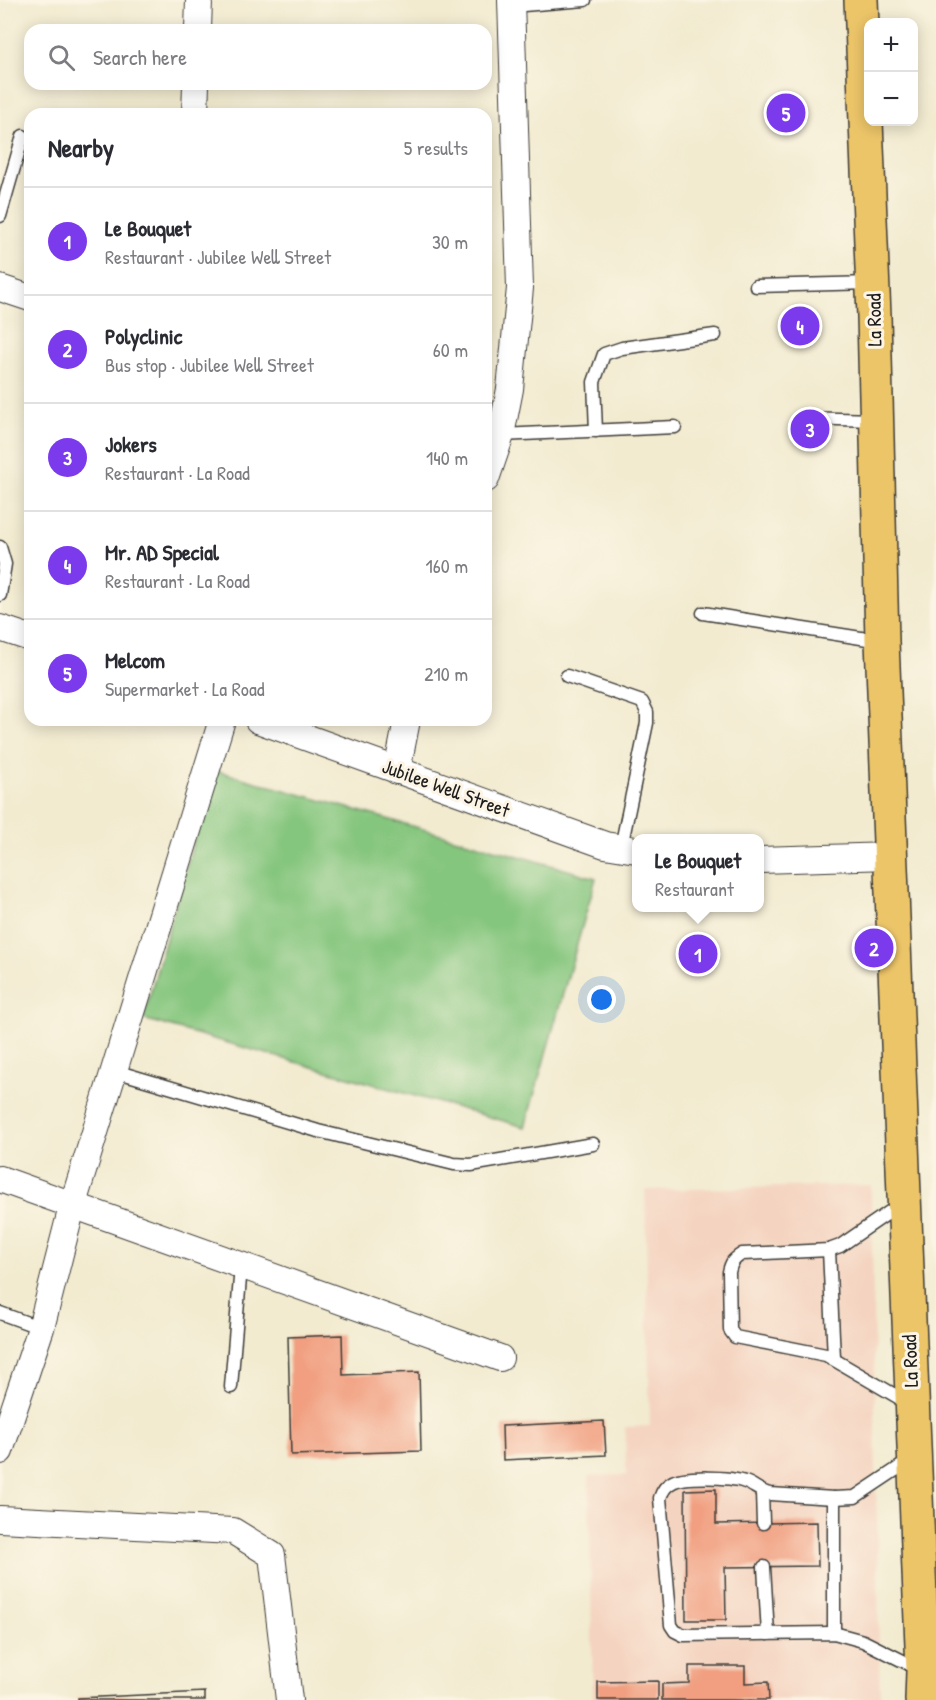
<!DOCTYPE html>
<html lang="en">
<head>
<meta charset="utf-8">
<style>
	:root { --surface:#fff; --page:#f7f7f7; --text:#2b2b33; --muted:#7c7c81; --line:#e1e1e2; --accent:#7c3aed }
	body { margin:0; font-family:"Patrick Hand",sans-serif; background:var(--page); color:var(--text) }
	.controls { position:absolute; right:18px; top:18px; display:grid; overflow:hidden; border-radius:12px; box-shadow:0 3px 15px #0003 }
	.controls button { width:54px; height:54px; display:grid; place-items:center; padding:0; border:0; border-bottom:2px solid var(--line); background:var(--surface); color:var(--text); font:30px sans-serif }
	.you { position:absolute; left:602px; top:1000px; width:21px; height:21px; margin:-15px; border:4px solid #fff; border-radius:50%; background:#1a73e8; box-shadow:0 0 0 9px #1a73e833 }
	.badge { display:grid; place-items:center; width:39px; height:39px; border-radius:50%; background:var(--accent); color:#fff; font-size:20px; font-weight:700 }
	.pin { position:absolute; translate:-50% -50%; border:3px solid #fff; box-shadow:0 2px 6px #0006 }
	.popup { position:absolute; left:632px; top:834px; width:132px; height:78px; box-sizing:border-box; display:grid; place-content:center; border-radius:12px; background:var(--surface); filter:drop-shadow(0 2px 4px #0005); font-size:20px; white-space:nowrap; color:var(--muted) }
	.popup b { font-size:22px; color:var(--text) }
	.popup::after { content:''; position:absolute; left:50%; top:100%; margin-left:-12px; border:12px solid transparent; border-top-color:var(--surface) }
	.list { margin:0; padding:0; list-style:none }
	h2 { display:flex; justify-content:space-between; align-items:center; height:78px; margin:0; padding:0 24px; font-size:26px }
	h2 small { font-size:20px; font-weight:400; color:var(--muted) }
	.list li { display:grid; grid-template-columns:39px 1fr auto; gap:18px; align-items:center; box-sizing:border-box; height:108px; padding:0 24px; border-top:2px solid var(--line) }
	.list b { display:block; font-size:22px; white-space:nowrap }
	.list p { margin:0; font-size:20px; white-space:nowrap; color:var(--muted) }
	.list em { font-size:20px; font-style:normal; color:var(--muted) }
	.icon { flex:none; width:33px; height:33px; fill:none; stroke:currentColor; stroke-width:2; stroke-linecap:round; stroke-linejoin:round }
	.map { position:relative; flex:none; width:936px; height:1700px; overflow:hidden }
	.search { position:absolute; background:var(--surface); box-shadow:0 3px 15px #0003; left:24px; top:24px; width:468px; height:66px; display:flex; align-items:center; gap:15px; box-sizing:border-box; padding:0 21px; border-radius:18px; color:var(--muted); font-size:22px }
	.panel { position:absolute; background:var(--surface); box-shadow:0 3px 15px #0003; left:24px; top:108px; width:468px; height:618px; border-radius:18px }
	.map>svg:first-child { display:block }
	.built { fill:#f4d3c0 }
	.green { fill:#85c67e; stroke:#50714d; stroke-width:1.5 }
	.building { fill:#f19f80 }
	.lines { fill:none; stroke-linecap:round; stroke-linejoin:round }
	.lane-casing { stroke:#3c3b37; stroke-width:15 }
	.street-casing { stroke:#3c3b37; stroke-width:28 }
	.primary-casing { stroke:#3c3b37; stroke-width:36 }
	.lane { stroke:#fff; stroke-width:12 }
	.street { stroke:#fff; stroke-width:26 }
	.primary { stroke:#edc569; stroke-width:33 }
	.labels { text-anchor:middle; stroke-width:6; stroke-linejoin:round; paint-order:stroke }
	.street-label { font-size:20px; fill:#1c1c1c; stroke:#fcf5e5 }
</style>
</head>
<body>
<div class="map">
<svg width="936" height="1700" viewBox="0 0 936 1700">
	<rect width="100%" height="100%" fill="#fcf5e5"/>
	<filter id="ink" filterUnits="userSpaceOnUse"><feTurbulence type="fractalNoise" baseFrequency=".0167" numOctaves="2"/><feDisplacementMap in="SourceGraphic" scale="12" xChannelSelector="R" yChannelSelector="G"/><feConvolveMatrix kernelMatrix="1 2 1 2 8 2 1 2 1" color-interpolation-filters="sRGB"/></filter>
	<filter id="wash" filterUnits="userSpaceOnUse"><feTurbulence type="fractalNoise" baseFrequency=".008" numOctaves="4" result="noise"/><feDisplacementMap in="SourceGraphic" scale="24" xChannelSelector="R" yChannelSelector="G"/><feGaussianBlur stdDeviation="1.35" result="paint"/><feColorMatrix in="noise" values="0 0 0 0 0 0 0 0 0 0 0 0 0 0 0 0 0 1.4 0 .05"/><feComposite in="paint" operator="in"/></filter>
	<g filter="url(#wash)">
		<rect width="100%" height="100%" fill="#f2ebd0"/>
		<!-- built -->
		<path class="built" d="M871 1185 880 1700H593L589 1476 626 1475 625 1427 650 1426 645 1190Z"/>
		<!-- green -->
		<path class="green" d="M214 770 596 878 525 1127 143 1019Z"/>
		<g id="blocks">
			<!-- building -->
			<g class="building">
				<path d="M342 1335 343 1375 419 1372 421 1451 291 1455 288 1337Z"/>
				<path d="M604 1421 606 1455 503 1460 502 1426Z"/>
				<path d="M716 1489V1524L817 1522 818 1566 725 1567 726 1620H686L685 1490Z"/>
				<path d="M689 1666H745V1683L768 1682 769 1700H662V1684L689 1683Z"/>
				<path d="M658 1681V1700H598V1682Z"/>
				<path d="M205 1692V1700H78V1698Z"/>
			</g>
		</g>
	</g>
	<g filter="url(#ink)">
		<use href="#blocks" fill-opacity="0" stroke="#3c3b37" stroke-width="1.5"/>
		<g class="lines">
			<defs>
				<g id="lane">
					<path d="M511 6 585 0"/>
					<path d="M0 216 23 136"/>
					<path d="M756 286 872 283"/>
					<path d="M801 418 875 420"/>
					<path d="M596 431 594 382 604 354 622 348 715 335"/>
					<path d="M501 435 675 427"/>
					<path d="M0 547 5 564 0 595"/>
					<path d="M703 613 880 641"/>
					<path d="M567 676 642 702 647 712V723L621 847"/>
					<path d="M115 1071 318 1131 454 1164 471 1165 593 1144"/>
					<path d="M901 1204 840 1246 829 1250 742 1254C734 1259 731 1262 729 1272L730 1330 735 1337 826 1355 908 1403"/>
					<path d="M829 1250 834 1358"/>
					<path d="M0 1313 41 1328"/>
					<path d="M231 1387 241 1266"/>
					<path d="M912 1459 855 1497 834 1498 770 1494C760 1492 754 1485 745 1482 731 1477 683 1475 671 1483 665 1486 662 1492 660 1498L671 1625 675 1631 683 1635 834 1633 863 1641 919 1669"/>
					<path d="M762 1492 763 1523"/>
					<path d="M764 1567 768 1634"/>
					<path d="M834 1633V1498"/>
				</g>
				<g id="street">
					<path d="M198 30 199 0"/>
					<path d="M195 114 196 84"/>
					<path d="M0 288 30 298"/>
					<path d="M486 479 501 435 510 389 520 288 511 0"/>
					<path d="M0 628 30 638"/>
					<path d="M258 720 605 845 636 850"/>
					<path d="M397 771 407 720"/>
					<path d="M760 860 890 856"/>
					<path d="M0 1179 500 1358"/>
					<path d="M0 1451 41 1328 72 1207 222 720"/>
					<path d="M0 1519 233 1531 272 1555 289 1700"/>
				</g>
				<path id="primary" d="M861 0 874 316 882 641 917 1521 923 1671 922 1700"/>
			</defs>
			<!-- lane casing -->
			<use href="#lane" class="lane-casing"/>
			<!-- street casing -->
			<use href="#street" class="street-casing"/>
			<!-- primary casing -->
			<use href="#primary" class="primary-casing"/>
			<!-- lane -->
			<use href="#lane" class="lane"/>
			<!-- street -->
			<use href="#street" class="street"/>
			<!-- primary -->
			<use href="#primary" class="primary"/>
		</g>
	</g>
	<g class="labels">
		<!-- street labels -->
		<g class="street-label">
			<text transform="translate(874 320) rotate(-91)" y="7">La Road</text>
			<text transform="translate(446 788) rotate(20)" y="7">Jubilee Well Street</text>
			<text transform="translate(910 1361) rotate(-92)" y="7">La Road</text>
		</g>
	</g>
</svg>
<div class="controls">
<button>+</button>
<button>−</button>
</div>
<div class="you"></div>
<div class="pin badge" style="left:698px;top:954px">1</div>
<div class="popup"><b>Le Bouquet</b>Restaurant</div>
<div class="pin badge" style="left:874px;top:948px">2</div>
<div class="pin badge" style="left:810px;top:429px">3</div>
<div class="pin badge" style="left:800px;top:326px">4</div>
<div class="pin badge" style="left:786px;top:113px">5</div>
<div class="search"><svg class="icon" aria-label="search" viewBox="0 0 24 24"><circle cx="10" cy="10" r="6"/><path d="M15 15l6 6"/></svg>Search here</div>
<section class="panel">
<h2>Nearby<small>5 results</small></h2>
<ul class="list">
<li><span class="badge">1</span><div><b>Le Bouquet</b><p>Restaurant · Jubilee Well Street</p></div><em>30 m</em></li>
<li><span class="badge">2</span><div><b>Polyclinic</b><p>Bus stop · Jubilee Well Street</p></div><em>60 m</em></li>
<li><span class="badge">3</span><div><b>Jokers</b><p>Restaurant · La Road</p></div><em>140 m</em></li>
<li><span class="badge">4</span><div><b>Mr. AD Special</b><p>Restaurant · La Road</p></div><em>160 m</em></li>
<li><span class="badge">5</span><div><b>Melcom</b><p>Supermarket · La Road</p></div><em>210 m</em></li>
</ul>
</section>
</div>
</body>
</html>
